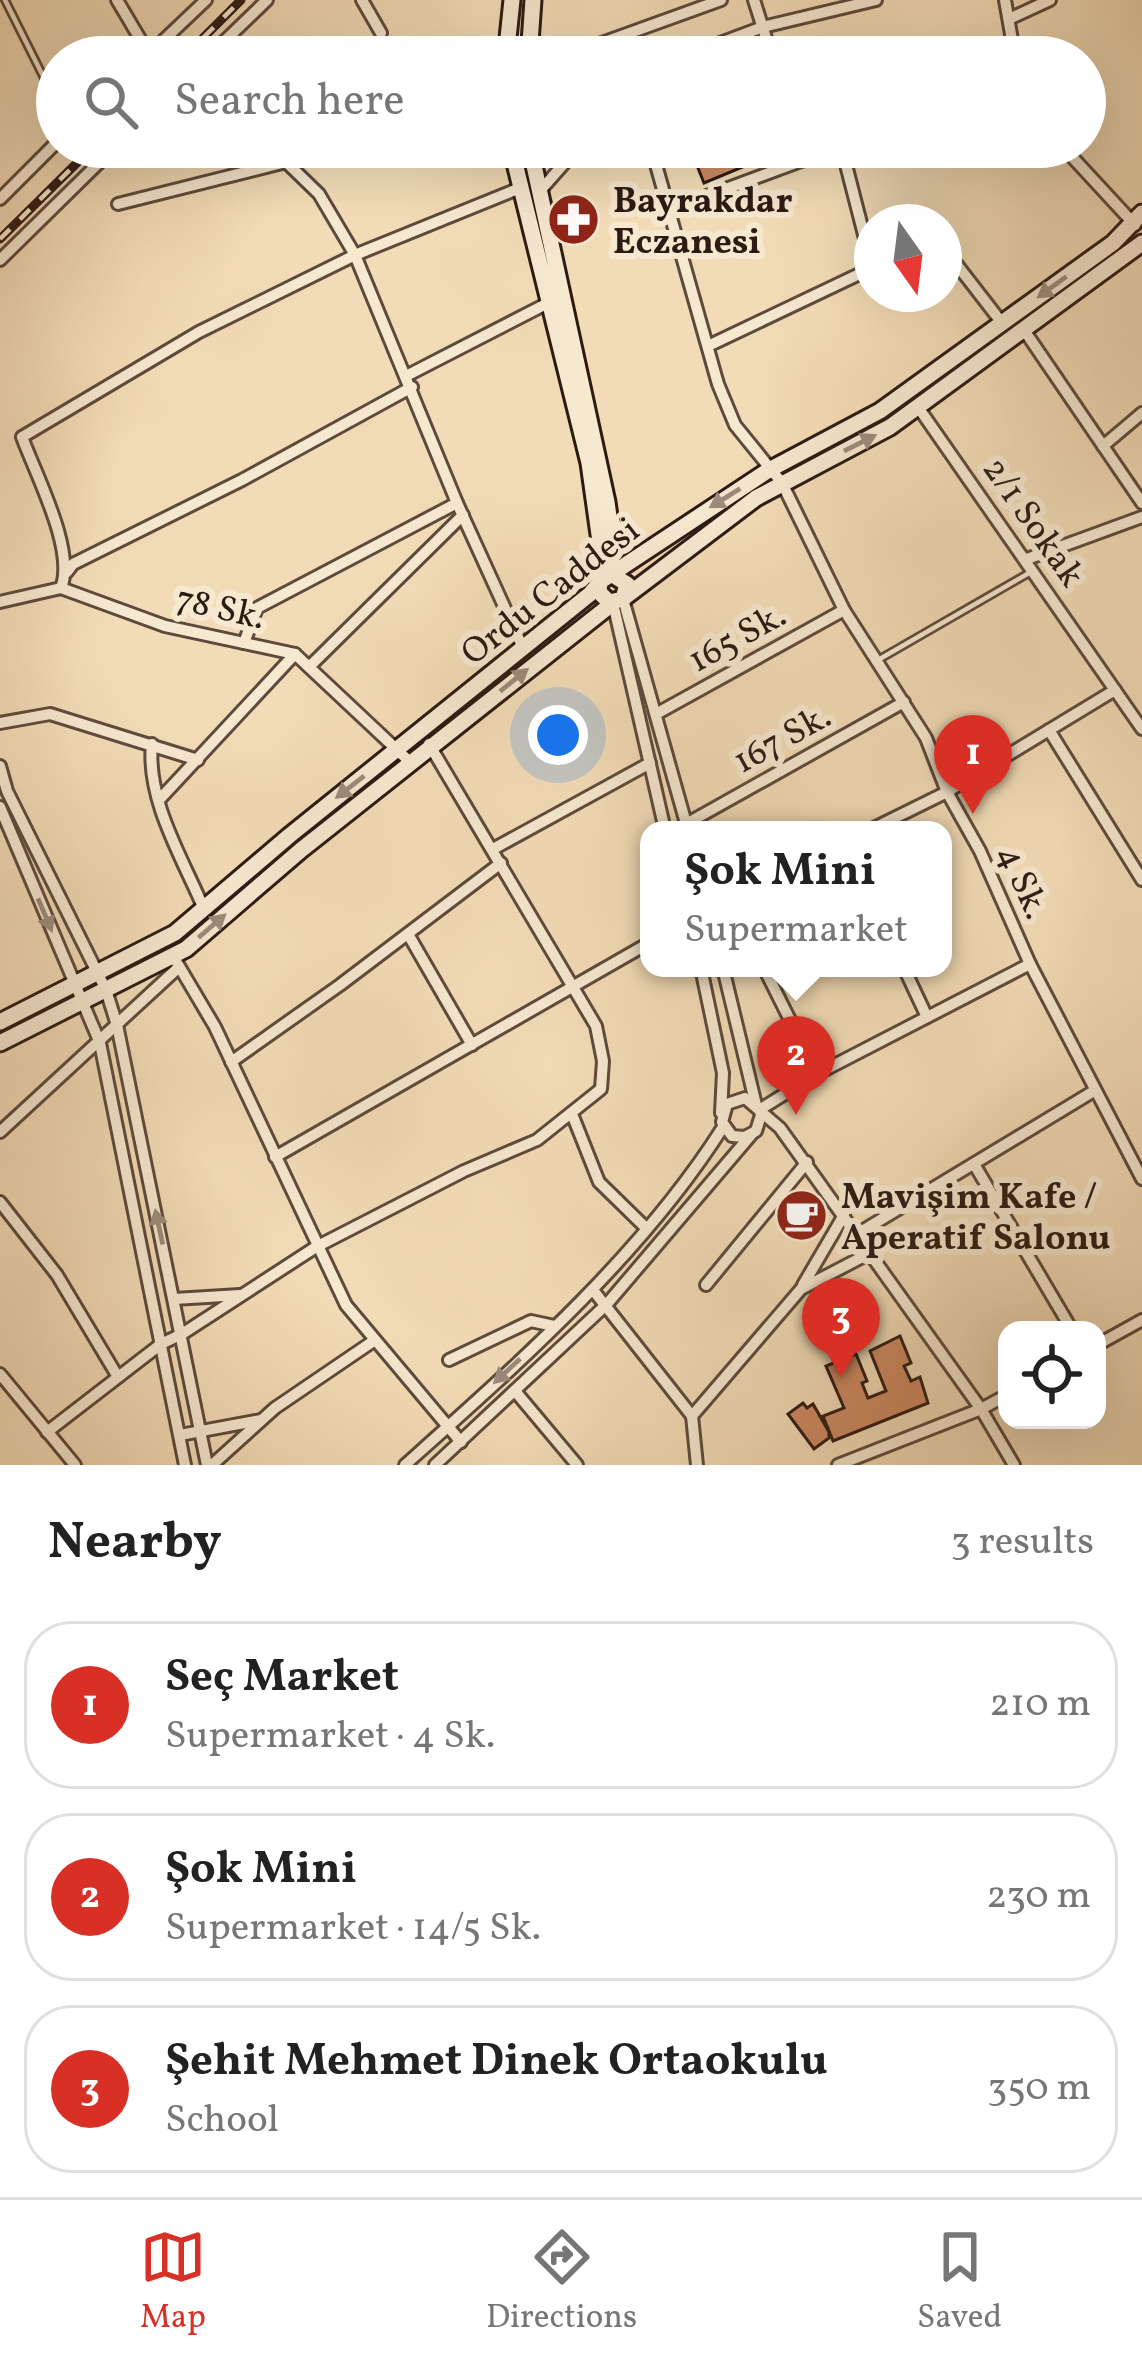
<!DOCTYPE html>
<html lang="en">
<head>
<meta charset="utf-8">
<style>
	:root { --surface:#fff; --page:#f2f2f2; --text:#222; --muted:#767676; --line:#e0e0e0; --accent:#d93025 }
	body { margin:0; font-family:Vollkorn,serif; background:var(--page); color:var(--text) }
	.controls { position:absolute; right:36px; bottom:36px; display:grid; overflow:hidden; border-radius:24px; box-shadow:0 12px 48px #0002 }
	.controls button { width:108px; height:108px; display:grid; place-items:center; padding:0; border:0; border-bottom:3px solid var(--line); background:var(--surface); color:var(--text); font:60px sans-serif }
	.compass { position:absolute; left:854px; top:204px; width:108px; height:108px; border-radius:50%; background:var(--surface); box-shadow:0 12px 48px #0002; rotate:166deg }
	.you { position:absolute; left:558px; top:735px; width:42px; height:42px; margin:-30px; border:9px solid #fff; border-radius:50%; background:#1a73e8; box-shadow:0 0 0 18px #1a73e833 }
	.badge { display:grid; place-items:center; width:78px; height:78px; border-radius:50%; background:var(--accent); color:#fff; font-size:39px; font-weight:700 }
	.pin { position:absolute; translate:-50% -99px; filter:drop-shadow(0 3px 6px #0008) }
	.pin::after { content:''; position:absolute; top:63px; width:42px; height:36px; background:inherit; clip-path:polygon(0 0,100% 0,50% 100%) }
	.popup { position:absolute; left:640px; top:821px; width:312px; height:156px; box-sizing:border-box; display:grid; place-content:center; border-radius:24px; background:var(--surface); filter:drop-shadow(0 3px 9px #0005); font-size:39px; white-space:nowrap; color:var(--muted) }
	.popup b { font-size:45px; color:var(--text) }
	.popup::after { content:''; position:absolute; left:50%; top:100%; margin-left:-24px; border:24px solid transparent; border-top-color:var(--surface) }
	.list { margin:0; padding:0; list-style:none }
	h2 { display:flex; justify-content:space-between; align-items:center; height:156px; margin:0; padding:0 48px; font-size:51px }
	h2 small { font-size:39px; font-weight:400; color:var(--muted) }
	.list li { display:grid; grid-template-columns:78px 1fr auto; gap:36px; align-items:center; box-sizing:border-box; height:168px; margin:0 24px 24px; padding:0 24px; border:3px solid var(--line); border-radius:48px }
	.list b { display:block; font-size:45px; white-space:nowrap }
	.list p { margin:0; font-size:39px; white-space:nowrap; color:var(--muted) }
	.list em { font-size:39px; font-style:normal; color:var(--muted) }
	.icon { flex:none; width:66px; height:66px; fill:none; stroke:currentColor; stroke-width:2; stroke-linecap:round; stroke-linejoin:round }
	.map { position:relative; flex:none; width:1142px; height:1465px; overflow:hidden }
	.search { position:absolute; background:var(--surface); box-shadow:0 12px 48px #0002; left:36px; right:36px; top:36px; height:132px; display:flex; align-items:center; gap:30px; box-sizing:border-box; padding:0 42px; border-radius:66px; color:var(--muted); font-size:45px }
	.sheet { height:732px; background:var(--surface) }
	nav { display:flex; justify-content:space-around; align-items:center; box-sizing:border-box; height:168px; border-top:3px solid var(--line); background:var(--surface); font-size:33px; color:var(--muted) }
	nav a { display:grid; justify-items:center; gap:6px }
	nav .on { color:var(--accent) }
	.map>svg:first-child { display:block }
	.building { fill:#cd8962; stroke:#2d1a13; stroke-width:3 }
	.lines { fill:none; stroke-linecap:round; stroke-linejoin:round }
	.lane-casing { stroke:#5e4a3c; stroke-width:10 }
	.street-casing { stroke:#5e4a3c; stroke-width:16 }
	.secondary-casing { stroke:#2d1a13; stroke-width:21 }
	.lane { stroke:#f7e8d0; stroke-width:4.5 }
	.street { stroke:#f7e8d0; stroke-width:10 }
	.secondary { stroke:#f7e8d0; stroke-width:15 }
	.rail-casing { stroke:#2d1a13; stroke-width:9 }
	.rail { stroke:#f7e8d0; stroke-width:4.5; stroke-dasharray:14; stroke-linecap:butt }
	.oneway { fill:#9c8b7b }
	.labels { text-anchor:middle; stroke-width:12; stroke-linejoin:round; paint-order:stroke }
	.poi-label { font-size:36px; font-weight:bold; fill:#2d1a13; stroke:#f7e8d0; text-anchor:start }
	.street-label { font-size:36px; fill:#2d1a13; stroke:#f7e8d0 }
</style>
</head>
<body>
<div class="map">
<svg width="1142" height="1465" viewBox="0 0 1142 1465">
	<rect width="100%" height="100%" fill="#f2dcb7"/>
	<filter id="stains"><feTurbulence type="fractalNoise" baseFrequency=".00167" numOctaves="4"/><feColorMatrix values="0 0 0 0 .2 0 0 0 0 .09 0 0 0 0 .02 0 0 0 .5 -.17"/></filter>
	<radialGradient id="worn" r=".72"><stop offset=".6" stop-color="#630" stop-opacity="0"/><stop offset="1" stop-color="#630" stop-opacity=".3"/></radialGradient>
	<!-- building -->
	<g class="building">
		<path d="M765 147 769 156 704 183 690 148Z"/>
		<path d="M900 1336 911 1363 904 1366 911 1381 920 1377 928 1403 833 1441 823 1416 844 1408 826 1366 856 1354 867 1381 862 1383 868 1398 886 1391 870 1351Z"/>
		<path d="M803 1403 807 1408 813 1404 829 1432V1438L814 1449 788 1414Z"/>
	</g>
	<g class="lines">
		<defs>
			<g id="lane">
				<path d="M5 0 57 104"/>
				<path d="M878 660 1029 573"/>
			</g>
			<g id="street">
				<path d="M117 0 149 54"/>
				<path d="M362 0 381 33"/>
				<path d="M754 0 772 57"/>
				<path d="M1005 0 1015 57"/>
				<path d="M1009 19 1050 0"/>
				<path d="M146 57 206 0"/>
				<path d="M208 57 267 0"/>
				<path d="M563 57 721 0"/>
				<path d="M683 57 763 27 876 0"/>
				<path d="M651 147 718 384 735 425 782 483 844 610 926 738 947 792 980 851 1030 964 1142 1179"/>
				<path d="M1063 147 1135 225"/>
				<path d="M843 153 872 266"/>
				<path d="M520 188 355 255 457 503 523 648"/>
				<path d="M539 192 569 158 570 147"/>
				<path d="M0 199 57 142"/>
				<path d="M669 210 801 161 868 147"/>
				<path d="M0 260 115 147"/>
				<path d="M944 260 954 261 1002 323"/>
				<path d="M1024 330 1142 503"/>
				<path d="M708 346 872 268"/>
				<path d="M408 375 548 303"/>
				<path d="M918 407 1142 729"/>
				<path d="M1103 446 1142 413"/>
				<path d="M1027 559 1142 517"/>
				<path d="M67 572 73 564 242 480 412 387"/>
				<path d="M61 588C76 551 36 475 22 437L199 332 355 255 319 194 286 162 118 204"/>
				<path d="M623 599 687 827"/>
				<path d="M0 602 61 588 165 626 295 654 411 763"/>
				<path d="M613 603 665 830"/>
				<path d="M244 643 257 608 457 503"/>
				<path d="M309 667 463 515"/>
				<path d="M656 714 844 610"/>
				<path d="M0 723 50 714 198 760"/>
				<path d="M1049 730 1142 880"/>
				<path d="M152 744C146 800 183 859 204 909"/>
				<path d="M0 766 7 791 106 990 117 1025 207 1465"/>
				<path d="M159 800 295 654"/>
				<path d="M0 807 100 1043 185 1465"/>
				<path d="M686 824 904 702"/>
				<path d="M870 830 947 792 1115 690"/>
				<path d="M493 849 650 763"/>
				<path d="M408 934 472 1045"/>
				<path d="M173 956 215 1027 346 1305 461 1442"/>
				<path d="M701 968 723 1073 721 1113"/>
				<path d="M723 968 756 1105"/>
				<path d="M764 968 817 1074"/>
				<path d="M904 968 927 1017"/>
				<path d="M231 1062 340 985 501 863"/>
				<path d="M759 1110 817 1074 1030 964"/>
				<path d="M572 1114 599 1182 645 1227"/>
				<path d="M761 1115 756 1131 745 1137 732 1136 722 1122 727 1104 745 1098 780 1128 981 1409 1007 1395"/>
				<path d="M0 1132 179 967"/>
				<path d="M275 1157 649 943"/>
				<path d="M974 1164 1072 1330"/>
				<path d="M0 1202 57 1275 118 1377"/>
				<path d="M857 1234 1094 1091"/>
				<path d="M706 1285 807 1162"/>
				<path d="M803 1285 844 1215"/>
				<path d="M593 1290 692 1416 697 1465"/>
				<path d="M174 1299 240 1295"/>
				<path d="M1097 1345 1142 1320"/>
				<path d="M449 1360 531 1321 554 1326"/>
				<path d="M0 1374 75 1465"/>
				<path d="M515 1391 577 1465"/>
				<path d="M692 1416 801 1289 870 1253"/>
				<path d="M47 1432 161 1344 182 1334 316 1247 464 1171 537 1140 601 1089 603 1061 596 1026 429 744"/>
				<path d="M180 1435 261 1420"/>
				<path d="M212 1465 275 1408 375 1340"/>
				<path d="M405 1465C518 1364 642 1255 723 1127"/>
				<path d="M435 1465 607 1304 751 1135"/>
				<path d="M838 1465 981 1409 1014 1465"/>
			</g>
			<g id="secondary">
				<path d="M506 57 512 0"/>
				<path d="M529 57 533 0"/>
				<path d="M511 147 589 463 602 556 599 592 609 602 623 599 627 584 611 574 612 538 607 502 530 147"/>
				<path d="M625 597 756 498 890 427 1142 243"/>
				<path d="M0 1022 175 933 289 836 590 594 601 581 769 470 880 411 1113 243 1142 213"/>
				<path d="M0 1043 186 949 301 850 613 603"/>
			</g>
		</defs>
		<!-- lane casing -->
		<use href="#lane" class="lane-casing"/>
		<!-- street casing -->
		<use href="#street" class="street-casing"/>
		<!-- secondary casing -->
		<use href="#secondary" class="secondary-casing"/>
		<!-- lane -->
		<use href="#lane" class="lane"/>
		<!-- street -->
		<use href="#street" class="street"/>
		<!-- secondary -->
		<use href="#secondary" class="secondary"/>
		<defs>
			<g id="rail">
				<path d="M184 57 241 0"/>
				<path d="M0 239 93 147"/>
			</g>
		</defs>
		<!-- rail casing -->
		<use href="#rail" class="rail-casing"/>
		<!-- rail -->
		<use href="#rail" class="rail"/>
	</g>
	<!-- one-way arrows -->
	<defs><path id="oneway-solid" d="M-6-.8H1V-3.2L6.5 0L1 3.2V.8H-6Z" transform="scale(3)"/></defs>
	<g class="oneway">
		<use href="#oneway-solid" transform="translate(1052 287) rotate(144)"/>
		<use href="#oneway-solid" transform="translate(860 443) rotate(-27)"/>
		<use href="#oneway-solid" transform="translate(725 498) rotate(148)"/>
		<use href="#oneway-solid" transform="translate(514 680) rotate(-39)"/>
		<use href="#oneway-solid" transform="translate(350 787) rotate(142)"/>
		<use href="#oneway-solid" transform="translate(45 915) rotate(67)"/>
		<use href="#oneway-solid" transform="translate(212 926) rotate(-41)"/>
		<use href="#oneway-solid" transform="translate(159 1227) rotate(-102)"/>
		<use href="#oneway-solid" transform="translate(507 1371) rotate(137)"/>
	</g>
	<!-- icons -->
	<defs>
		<symbol id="pharmacy-disc" viewBox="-11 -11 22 22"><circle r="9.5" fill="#8f2418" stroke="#f7e8d0"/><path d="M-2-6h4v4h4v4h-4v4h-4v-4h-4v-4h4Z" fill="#fff"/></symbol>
		<symbol id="cafe-disc" viewBox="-11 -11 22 22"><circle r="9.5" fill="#8f2418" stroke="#f7e8d0"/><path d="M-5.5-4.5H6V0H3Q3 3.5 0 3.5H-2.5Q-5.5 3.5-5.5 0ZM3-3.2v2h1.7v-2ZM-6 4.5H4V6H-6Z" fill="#fff"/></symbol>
	</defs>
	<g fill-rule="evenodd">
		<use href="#pharmacy-disc" x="544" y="190" width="59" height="59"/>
		<use href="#cafe-disc" x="772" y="1186" width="59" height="59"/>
	</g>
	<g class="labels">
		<!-- poi labels -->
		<g class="poi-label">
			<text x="613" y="212">Bayrakdar<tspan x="613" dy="41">Eczanesi</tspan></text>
			<text x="841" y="1208">Mavişim Kafe /<tspan x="841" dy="41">Aperatif Salonu</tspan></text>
		</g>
		<!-- street labels -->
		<g class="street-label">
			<text transform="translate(1035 521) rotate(55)" y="13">2/1 Sokak</text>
			<text transform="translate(549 590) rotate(-38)" y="13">Ordu Caddesi</text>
			<text transform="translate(221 606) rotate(13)" y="13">78 Sk.</text>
			<text transform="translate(736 636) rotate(-29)" y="13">165 Sk.</text>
			<text transform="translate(781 737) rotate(-29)" y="13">167 Sk.</text>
			<text transform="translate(1025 881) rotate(66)" y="13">4 Sk.</text>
		</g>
	</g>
	<rect width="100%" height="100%" filter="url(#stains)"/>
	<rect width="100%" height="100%" fill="url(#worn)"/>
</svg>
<div class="controls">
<button><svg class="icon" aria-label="locate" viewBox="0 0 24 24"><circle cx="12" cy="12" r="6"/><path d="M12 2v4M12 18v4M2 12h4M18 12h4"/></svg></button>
</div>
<svg class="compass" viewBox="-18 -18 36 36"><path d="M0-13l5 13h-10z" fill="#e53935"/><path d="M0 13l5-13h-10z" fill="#767676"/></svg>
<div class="you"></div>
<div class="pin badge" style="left:973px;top:814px">1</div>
<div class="pin badge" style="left:796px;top:1115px">2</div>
<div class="popup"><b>Şok Mini</b>Supermarket</div>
<div class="pin badge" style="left:841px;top:1377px">3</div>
<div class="search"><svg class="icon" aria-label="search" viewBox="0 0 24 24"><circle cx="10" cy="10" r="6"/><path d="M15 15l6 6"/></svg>Search here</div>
</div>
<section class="sheet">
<h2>Nearby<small>3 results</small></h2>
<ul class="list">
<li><span class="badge">1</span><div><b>Seç Market</b><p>Supermarket · 4 Sk.</p></div><em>210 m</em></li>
<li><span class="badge">2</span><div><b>Şok Mini</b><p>Supermarket · 14/5 Sk.</p></div><em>230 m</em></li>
<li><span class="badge">3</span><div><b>Şehit Mehmet Dinek Ortaokulu</b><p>School</p></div><em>350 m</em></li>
</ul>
</section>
<nav>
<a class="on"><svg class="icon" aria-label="map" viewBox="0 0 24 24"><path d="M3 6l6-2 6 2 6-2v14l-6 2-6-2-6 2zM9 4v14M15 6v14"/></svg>Map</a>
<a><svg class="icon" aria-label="directions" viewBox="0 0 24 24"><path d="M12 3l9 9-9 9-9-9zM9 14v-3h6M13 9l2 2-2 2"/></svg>Directions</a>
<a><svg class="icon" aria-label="saved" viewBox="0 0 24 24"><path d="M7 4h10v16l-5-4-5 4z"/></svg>Saved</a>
</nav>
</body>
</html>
